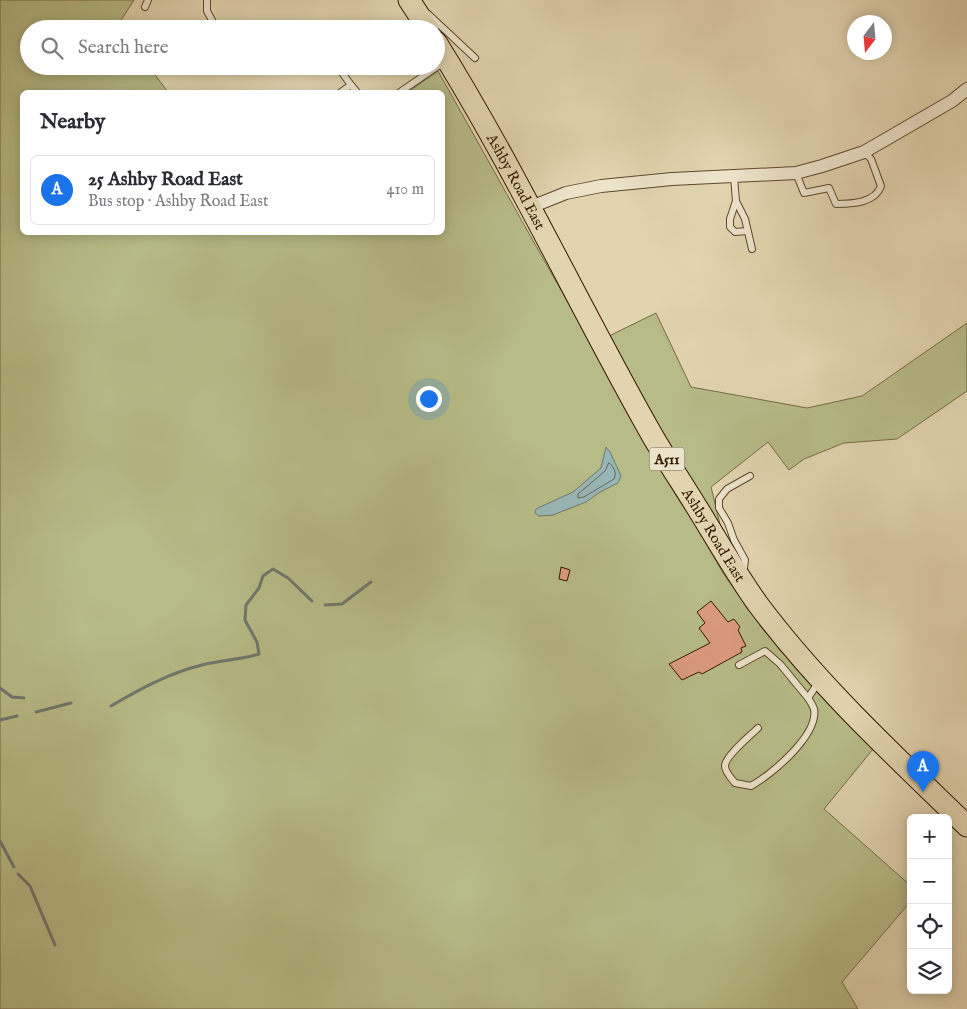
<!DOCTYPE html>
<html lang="en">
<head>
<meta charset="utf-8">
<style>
	:root { --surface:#fff; --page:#f2f2f3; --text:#2b2b33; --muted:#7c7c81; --line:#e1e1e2; --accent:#1a73e8 }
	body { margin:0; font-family:"IM FELL English",serif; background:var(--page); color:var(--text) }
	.controls { position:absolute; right:15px; bottom:15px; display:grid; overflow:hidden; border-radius:8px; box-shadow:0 2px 12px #0003 }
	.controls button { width:45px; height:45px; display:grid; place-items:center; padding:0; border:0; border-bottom:1px solid var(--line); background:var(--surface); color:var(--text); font:25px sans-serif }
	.compass { position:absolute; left:847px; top:15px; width:45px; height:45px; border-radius:50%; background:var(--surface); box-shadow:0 2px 12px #0003; rotate:196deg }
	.you { position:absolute; left:428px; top:398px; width:18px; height:18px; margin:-12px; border:4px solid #fff; border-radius:50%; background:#1a73e8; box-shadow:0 0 0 8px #1a73e833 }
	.badge { display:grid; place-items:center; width:32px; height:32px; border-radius:50%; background:var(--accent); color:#fff; font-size:16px; font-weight:700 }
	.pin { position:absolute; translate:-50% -41px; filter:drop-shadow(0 1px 2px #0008) }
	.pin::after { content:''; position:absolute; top:26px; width:18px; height:15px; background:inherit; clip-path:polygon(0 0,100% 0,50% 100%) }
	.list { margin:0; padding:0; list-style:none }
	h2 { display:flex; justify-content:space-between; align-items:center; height:65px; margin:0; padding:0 20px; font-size:21px }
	h2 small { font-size:16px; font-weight:400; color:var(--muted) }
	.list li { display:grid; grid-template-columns:32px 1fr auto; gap:15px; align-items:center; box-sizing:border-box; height:70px; margin:0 10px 10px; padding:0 10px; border:1px solid var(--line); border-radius:8px }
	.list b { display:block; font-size:19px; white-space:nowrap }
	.list p { margin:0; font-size:16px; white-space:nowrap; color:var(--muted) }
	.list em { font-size:16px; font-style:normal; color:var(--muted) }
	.icon { flex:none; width:28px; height:28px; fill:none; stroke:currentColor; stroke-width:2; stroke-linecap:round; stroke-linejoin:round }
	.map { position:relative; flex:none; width:967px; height:1009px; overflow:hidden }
	.search { position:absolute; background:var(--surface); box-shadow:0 2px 12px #0003; left:20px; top:20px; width:425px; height:55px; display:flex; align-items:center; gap:12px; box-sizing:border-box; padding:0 18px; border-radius:28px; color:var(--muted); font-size:19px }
	.panel { position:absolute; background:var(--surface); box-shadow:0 2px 12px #0003; left:20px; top:90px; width:425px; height:145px; border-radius:8px }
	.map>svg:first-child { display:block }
	.green { fill:#b7bb87; stroke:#766a44 }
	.water { fill:#98b6b5; stroke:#70776d }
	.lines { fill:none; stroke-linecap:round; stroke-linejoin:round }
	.shore { stroke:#66675b; stroke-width:1 }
	.stream { stroke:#70776d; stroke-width:3 }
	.building { fill:#db9b7f; stroke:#341801 }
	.service-casing { stroke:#5f472c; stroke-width:8 }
	.minor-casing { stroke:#5f472c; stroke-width:14 }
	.trunk-casing { stroke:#341801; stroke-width:23 }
	.service { stroke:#ece3cb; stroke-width:6 }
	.minor { stroke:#ece3cb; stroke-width:12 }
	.trunk { stroke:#e1d4af; stroke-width:21 }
	.labels { text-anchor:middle; stroke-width:5; stroke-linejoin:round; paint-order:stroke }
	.shield { fill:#ece3cb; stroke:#6b553e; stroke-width:1 }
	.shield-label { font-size:14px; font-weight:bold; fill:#341801 }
	.street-label { font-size:15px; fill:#341801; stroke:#ece3cb }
</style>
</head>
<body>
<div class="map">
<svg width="967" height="1009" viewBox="0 0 967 1009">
	<rect width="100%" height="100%" fill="#e1d4af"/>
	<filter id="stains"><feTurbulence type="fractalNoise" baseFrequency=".004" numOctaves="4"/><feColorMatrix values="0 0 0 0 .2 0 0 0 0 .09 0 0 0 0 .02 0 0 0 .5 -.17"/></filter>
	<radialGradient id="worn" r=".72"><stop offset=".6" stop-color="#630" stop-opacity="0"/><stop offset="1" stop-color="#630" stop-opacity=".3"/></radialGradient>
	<!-- green -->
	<g class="green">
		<path d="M0 0H134L118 25 121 29H29V66H148L168 92H22V232H442V92H408L438 71 541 255 723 573 762 628 823 697 874 748 824 809 911 886V901L842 982 858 1009H0Z"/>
		<path d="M656 313 691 387 807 408 862 396 967 323V391L897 439 844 443 804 459 789 470 768 442 711 487 724 541 664 440 609 336Z"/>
	</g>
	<!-- water -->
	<path class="water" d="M606 447 610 452 621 476 618 483 600 492 586 502 553 515 539 516 535 513 536 509 540 507 573 492 601 468Z"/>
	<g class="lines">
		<!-- shore -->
		<path class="shore" d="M609 463C614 466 617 474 614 479L584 497 578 498V494L605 471Z"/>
		<!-- stream -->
		<g class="stream">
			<path d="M325 605 342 604 371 582"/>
			<path d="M0 688 12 697 24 698"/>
			<path d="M111 706C140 689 169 673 202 665 221 660 240 660 259 654L257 642 245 620 246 605 259 588 263 576 273 569 288 578 312 601"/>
			<path d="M36 712 71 703"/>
			<path d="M0 720 17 716"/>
			<path d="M0 841 14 867"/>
			<path d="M18 874 30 886 55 945"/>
		</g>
	</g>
	<!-- building -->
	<g class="building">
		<path d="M561 567 570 570 567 581 559 579Z"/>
		<path d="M711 601 728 622 734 619 740 627 738 630 746 646 741 648 742 652 702 674 699 672 682 680 669 664 710 643 699 628 705 623 697 612Z"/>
	</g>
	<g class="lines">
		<defs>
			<g id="service">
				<path d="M207 0V11L214 24"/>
				<path d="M145 7 148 0"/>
				<path d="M428 14 475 58"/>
				<path d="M337 66 351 85"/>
				<path d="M341 92 351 85 357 92"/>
				<path d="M400 92 444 62"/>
				<path d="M796 173 804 193 829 188 836 204C852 204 875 203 881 186L871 159 864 152"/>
				<path d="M734 177 736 201 745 219 752 249"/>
				<path d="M736 201 730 219V227L735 232 747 231"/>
				<path d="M740 570 744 568 745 560 734 540 728 523 719 508V499L727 489 750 476"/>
				<path d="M739 665 765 651 780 664 808 698"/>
				<path d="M758 728C751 735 725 756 725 766 725 772 731 778 735 783L751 786C771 775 819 735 814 709 813 706 810 701 808 698L818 683"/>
			</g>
			<path id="minor" d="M531 207 566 193 601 186 672 179 796 173 822 166 864 152 952 101 967 89"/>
			<g id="trunk">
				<path d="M409 0 428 29"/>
				<path id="s1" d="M436 42C514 167 576 300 648 428 663 455 680 480 696 506 716 538 735 572 757 603 818 685 894 755 967 826"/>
			</g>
		</defs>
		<!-- service casing -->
		<use href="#service" class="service-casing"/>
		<!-- minor casing -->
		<use href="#minor" class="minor-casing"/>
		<!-- trunk casing -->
		<use href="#trunk" class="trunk-casing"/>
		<!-- service -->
		<use href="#service" class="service"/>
		<!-- minor -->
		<use href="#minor" class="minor"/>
		<!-- trunk -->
		<use href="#trunk" class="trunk"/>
	</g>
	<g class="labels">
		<!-- shield labels -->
		<rect class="shield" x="649.5" y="447.5" width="35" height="23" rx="4"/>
		<g class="shield-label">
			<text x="667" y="464">A511</text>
		</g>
		<!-- street labels -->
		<g class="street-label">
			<text dy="5" stroke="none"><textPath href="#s1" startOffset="161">Ashby Road East</textPath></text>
			<text dy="5" stroke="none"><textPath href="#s1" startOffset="566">Ashby Road East</textPath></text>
		</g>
	</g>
	<rect width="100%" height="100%" filter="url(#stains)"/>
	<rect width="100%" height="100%" fill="url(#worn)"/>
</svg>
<div class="controls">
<button>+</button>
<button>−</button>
<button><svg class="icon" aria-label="locate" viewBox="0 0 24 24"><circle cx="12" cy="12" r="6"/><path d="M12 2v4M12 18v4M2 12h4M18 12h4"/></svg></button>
<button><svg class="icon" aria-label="layers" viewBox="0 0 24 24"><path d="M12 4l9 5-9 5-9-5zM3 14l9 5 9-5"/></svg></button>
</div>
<svg class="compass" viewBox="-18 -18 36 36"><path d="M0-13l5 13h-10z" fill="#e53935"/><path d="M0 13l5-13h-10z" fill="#7c7c81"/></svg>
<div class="you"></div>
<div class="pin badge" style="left:923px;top:792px">A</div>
<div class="search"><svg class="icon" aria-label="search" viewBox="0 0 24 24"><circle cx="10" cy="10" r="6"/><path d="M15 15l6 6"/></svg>Search here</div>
<section class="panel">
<h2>Nearby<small></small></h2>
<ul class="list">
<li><span class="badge">A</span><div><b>25 Ashby Road East</b><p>Bus stop · Ashby Road East</p></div><em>410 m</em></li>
</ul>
</section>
</div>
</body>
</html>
